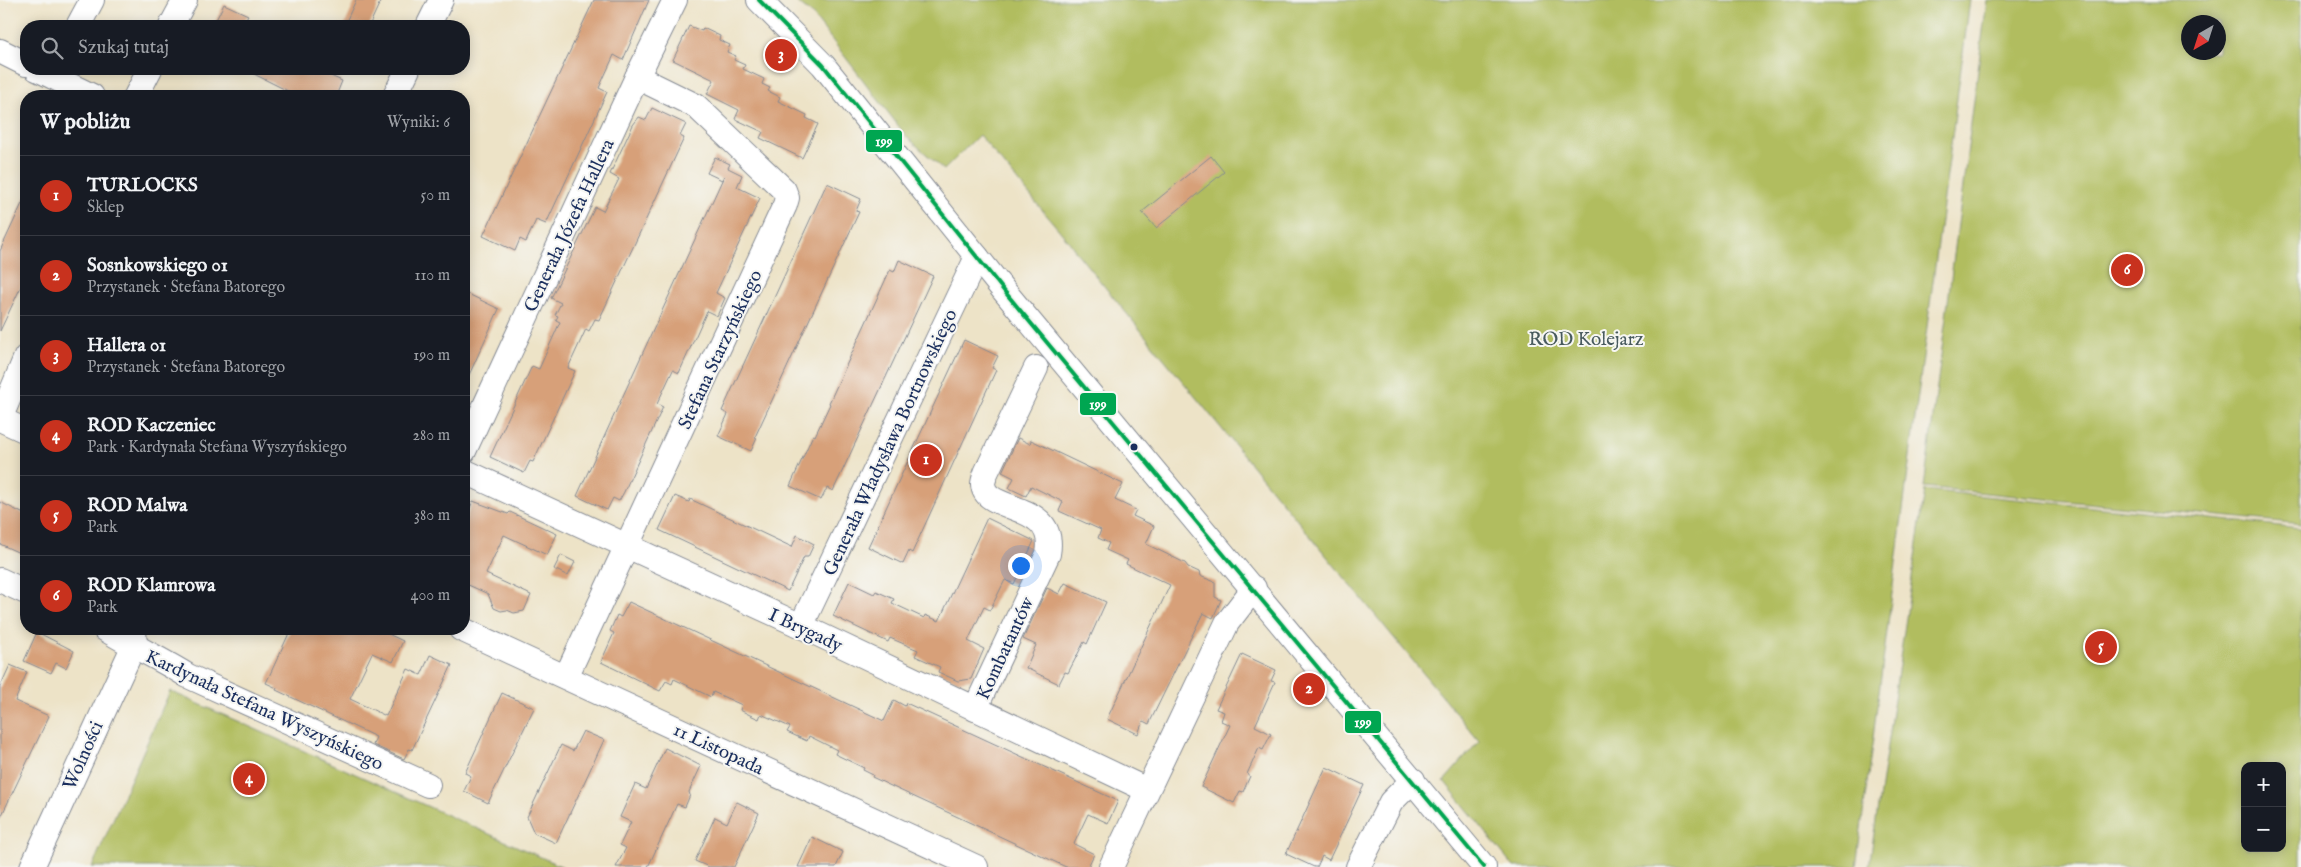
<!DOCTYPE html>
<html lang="pl">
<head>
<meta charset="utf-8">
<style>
	:root { --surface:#171b24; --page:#242831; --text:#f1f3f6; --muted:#9ea1a6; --line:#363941; --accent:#c8321e }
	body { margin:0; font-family:"IM FELL English",serif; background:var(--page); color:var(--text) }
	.controls { position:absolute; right:15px; bottom:15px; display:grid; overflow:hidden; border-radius:10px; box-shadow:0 2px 12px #0003 }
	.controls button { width:45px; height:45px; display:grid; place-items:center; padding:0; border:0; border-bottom:1px solid var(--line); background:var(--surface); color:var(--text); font:25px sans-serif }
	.compass { position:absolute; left:2181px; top:15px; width:45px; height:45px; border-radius:50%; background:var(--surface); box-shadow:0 2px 12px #0003; rotate:219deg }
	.you { position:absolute; left:1020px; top:565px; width:18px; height:18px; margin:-12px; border:4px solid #fff; border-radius:50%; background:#1a73e8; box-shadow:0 0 0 8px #1a73e833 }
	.badge { display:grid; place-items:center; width:32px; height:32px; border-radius:50%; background:var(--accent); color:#fff; font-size:16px; font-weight:700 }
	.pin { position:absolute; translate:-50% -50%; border:2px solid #fff; box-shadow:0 1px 5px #0006 }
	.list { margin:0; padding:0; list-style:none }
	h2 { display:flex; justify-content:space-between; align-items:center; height:65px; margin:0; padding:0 20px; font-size:21px }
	h2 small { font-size:16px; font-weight:400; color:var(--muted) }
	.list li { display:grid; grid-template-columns:32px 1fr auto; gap:15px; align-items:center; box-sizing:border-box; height:80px; padding:0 20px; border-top:1px solid var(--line) }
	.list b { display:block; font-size:19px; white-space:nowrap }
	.list p { margin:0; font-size:16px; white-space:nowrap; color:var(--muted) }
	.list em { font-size:16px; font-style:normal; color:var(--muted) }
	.icon { flex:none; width:28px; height:28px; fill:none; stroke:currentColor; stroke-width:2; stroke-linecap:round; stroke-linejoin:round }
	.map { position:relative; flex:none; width:2301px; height:867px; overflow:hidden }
	.search { position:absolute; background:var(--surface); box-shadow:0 2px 12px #0003; left:20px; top:20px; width:450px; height:55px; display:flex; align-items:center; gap:12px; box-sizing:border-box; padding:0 18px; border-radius:20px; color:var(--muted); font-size:19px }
	.panel { position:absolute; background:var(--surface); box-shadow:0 2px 12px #0003; left:20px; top:90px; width:450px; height:545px; border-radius:20px }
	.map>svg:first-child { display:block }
	.green { fill:#b1bd5f; stroke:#66765e; fill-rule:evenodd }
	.building { fill:#d7a079 }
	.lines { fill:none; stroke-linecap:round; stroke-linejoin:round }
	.minor-casing { stroke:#848992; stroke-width:26 }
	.minor { stroke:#fff; stroke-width:24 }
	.bus-1-casing { stroke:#f6f6f2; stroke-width:8 }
	.bus-1 { stroke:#00a651; stroke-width:4 }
	.bus-dot { fill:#1b2f5e; stroke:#f6f6f2; stroke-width:2 }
	.labels { text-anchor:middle; stroke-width:4; stroke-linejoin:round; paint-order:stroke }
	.street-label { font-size:19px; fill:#1b2f5e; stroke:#f6f6f2 }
	.park-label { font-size:19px; fill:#485a5e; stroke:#f6f6f2 }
	.line-badge { stroke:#f6f6f2; stroke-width:2 }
	.badge-label { font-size:14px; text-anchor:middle; font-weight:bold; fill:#fff }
</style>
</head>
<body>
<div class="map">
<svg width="2301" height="867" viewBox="0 0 2301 867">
	<rect width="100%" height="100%" fill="#f6f6f2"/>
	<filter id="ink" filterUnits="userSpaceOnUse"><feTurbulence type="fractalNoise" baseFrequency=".02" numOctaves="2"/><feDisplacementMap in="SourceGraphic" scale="10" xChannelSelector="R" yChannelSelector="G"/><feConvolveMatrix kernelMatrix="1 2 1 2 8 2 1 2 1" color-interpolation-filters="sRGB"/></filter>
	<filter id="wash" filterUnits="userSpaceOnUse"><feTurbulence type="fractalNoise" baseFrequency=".0096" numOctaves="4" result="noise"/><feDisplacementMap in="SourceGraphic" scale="20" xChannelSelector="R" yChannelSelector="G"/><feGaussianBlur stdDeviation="1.12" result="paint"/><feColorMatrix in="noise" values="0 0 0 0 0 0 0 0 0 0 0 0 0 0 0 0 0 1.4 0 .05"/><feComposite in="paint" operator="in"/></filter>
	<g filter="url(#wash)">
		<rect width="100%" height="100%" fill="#ede3c7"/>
		<!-- green -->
		<g class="green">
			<path d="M794 0H1970L1856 867H1514L1444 781 1479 741 1076 252 1070 243 979 135 944 170 907 137 812 14Z"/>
			<path d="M1987 0H2301V524L1924 487ZM2218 22V52H2188V22Z"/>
			<path d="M1925 490 2301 528V867H1869ZM2245 766H2282V848H2245Z"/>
			<path d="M170 691 563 867H92Z"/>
		</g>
		<g id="blocks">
			<!-- building -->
			<g class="building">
				<path d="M356 0H381L369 26H344Z"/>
				<path d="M594 0H649L623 60 614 55 599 88 607 92 546 224 536 220 526 242 520 239 515 251 483 236Z"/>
				<path d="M224 4 248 15 242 26H213Z"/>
				<path d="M689 26 702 31 703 28 720 36 719 40 730 45 727 52 736 56 734 60 745 65 743 69 764 79 762 84 770 88 768 91 780 97 778 101 807 115 806 118 818 124 802 158 760 138 763 132 735 119 739 110 707 94 714 80 673 60Z"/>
				<path d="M244 69H315L342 81 336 96H298Z"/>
				<path d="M652 108 686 124 680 136 684 138 599 320 595 319 589 331 586 329 568 368 575 371 533 462 530 461 524 473 490 457 532 366 539 369 560 322 556 320 558 316 555 315 561 303 551 298 555 290 595 207 603 211 619 179 610 174 633 125 639 117 646 120Z"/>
				<path d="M1211 156 1224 172 1156 228 1142 212Z"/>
				<path d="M715 157 730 164 728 168 742 175 737 187 760 198 716 293 725 298 717 316 707 311 679 373 673 370 657 404 663 407 624 492 619 501 613 498 607 510 577 496 724 176 722 180 707 173Z"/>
				<path d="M827 183 861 199 856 211 859 212 755 437 757 438 751 451 718 436 728 414 722 411Z"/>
				<path d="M26 195V276L0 331V251Z"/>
				<path d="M899 260 933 276 833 491 827 488 821 500 790 486 813 435 815 436 830 404 829 403 890 270 894 272Z"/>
				<path d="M464 292 499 309 464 386Z"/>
				<path d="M964 340 998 356 992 368 996 370 912 553 909 551 903 564 868 547Z"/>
				<path d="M1018 438 1030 444 1031 440 1123 484 1115 500 1136 510 1133 516 1154 526 1146 544 1185 563 1188 567 1199 572 1200 576 1215 582V597L1221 600 1213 618 1203 613 1149 724 1143 721 1138 734 1107 719 1170 585 1126 564 1128 560 1106 550 1109 543 1098 538 1101 530 1059 511 1063 502 1031 486 1026 496 1009 488 1014 478 1002 472Z"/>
				<path d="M675 496 689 502 690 499 792 547 797 535 814 544 808 557H804L788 591 659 530Z"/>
				<path d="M473 501 508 514 510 512 557 534 547 555 504 535 486 574 531 595 524 611 514 613 507 610 501 611 494 608 488 594 464 583V522Z"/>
				<path d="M0 502 26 515V556L0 544Z"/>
				<path d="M987 518 1034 541 1014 584 1005 580 990 610 984 607 968 641 984 649 971 679 958 681 938 672 940 667 915 656 918 650 890 638 888 642 833 616 849 582 874 594 876 591 894 599 892 603 924 618 925 615 939 621Z"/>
				<path d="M561 555 575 562 568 576 554 569Z"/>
				<path d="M1065 583 1106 602 1087 644 1084 642 1068 673 1065 672 1059 684 1026 668 1036 645 1023 639 1047 588 1059 594Z"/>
				<path d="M629 602 884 721 894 700 905 706 906 703 1118 801 1108 823 1088 814 1074 844 1094 854 1088 867H1066L893 787 872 777 873 775 863 770 864 768 835 754 837 750 809 736 807 741 787 732 790 727 761 714 759 719 750 715 740 710 742 705 713 692 711 697 674 679 672 684 666 681 660 691 601 662 614 633 610 631 617 615 621 617Z"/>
				<path d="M291 629H369L379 633 380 630 403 641 393 662 372 653 350 699 386 716 408 669 421 675 430 655 452 665 412 750 409 749 404 759 373 745 376 737 276 690 277 688 266 683Z"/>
				<path d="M37 632 74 651 66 668 56 663 51 673 24 661Z"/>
				<path d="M1242 654 1276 670 1271 681 1275 682 1255 726 1271 734 1263 750 1259 748 1247 774 1250 776 1243 792 1240 791 1234 803 1201 787 1230 725 1221 721 1224 712 1216 709Z"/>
				<path d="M10 665 27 672 15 701 49 716 0 819V687Z"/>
				<path d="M502 693 534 708 488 803 464 791 471 776 465 773Z"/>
				<path d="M583 731 604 740 556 843 534 833 527 817 561 745 573 751Z"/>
				<path d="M665 748 701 766 689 792 690 795 685 807 677 804 648 867H616L626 848 620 845 631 822 620 817 635 784 646 789Z"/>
				<path d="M1326 767 1364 785 1329 860 1322 856 1317 867H1314L1286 854Z"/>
				<path d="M737 802 759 813 734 867H709L695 861 715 817 727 823Z"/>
				<path d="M812 837 843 852 836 867H798Z"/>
			</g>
		</g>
	</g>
	<g filter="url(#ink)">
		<use href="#blocks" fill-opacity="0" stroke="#848992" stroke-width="1"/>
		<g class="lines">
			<defs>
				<g id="minor">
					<path d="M759 0 823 65 1005 292 1484 867"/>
					<path d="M78 26 92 0"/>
					<path d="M171 26 185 0"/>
					<path d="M428 26 441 0"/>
					<path d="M0 51 26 64"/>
					<path d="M37 69 92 96"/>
					<path d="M136 96 150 69"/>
					<path d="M395 96 408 69"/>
					<path d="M0 419 26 357"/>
					<path d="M0 419 26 431"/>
					<path d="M464 451 637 77 675 0"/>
					<path d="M464 471 801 626 1147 790"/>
					<path d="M0 580 26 592"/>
					<path d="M801 626 977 257"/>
					<path d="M105 629C132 646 161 659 188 676L428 785"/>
					<path d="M461 629 976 867"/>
					<path d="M566 677 785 205 787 198 784 190 696 106 637 77"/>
					<path d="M975 709 1048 554C1058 500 984 514 983 484 983 481 985 476 986 473L1036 368"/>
					<path d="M32 867 135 643 134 631"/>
					<path d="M1111 867 1227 623 1254 588"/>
					<path d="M1358 867 1391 802 1413 780"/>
				</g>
			</defs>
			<!-- minor casing -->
			<use href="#minor" class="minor-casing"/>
			<!-- minor -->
			<use href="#minor" class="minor"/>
			<defs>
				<path id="bus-1" d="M759 0 823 65 1005 292 1484 867"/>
			</defs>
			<!-- bus-1 casing -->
			<use href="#bus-1" class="bus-1-casing"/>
			<!-- bus-1 -->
			<use href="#bus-1" class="bus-1"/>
		</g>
	</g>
	<!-- markers -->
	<circle class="bus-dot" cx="1134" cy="447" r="4.5"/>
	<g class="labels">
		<!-- street labels -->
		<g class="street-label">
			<text transform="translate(568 225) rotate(-65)" y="7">Generała Józefa Hallera</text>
			<text transform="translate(719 349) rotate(-65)" y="7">Stefana Starzyńskiego</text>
			<text transform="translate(889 442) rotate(-65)" y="7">Generała Władysława Bortnowskiego</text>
			<text transform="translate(806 629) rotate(25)" y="7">I Brygady</text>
			<text transform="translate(1004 648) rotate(-65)" y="7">Kombatantów</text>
			<text transform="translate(265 709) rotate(25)" y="7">Kardynała Stefana Wyszyńskiego</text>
			<text transform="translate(719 748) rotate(25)" y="7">11 Listopada</text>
			<text transform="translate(82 755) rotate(-66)" y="7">Wolności</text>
		</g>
		<!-- park labels -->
		<g class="park-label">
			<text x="1586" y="345">ROD Kolejarz</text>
		</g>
	</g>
	<g class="line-badge">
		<rect x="865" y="129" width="38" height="24" rx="5" fill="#00a651"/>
		<rect x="1079" y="392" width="38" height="24" rx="5" fill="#00a651"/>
		<rect x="1344" y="710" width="38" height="24" rx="5" fill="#00a651"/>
	</g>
	<g class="badge-label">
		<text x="884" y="146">199</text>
		<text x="1098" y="409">199</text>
		<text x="1363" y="727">199</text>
	</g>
</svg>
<div class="controls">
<button>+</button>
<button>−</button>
</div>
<svg class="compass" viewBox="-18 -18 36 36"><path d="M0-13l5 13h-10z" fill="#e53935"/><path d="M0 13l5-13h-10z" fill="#9ea1a6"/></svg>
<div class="you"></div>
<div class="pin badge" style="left:926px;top:460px">1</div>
<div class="pin badge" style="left:1309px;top:689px">2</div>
<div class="pin badge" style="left:781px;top:55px">3</div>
<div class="pin badge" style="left:249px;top:779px">4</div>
<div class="pin badge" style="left:2101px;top:647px">5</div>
<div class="pin badge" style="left:2127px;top:270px">6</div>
<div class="search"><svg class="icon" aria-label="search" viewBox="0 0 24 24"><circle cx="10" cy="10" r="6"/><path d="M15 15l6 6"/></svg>Szukaj tutaj</div>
<section class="panel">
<h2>W pobliżu<small>Wyniki: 6</small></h2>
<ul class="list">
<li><span class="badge">1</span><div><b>TURLOCKS</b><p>Sklep</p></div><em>50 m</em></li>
<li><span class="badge">2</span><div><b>Sosnkowskiego 01</b><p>Przystanek · Stefana Batorego</p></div><em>110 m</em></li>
<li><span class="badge">3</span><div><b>Hallera 01</b><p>Przystanek · Stefana Batorego</p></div><em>190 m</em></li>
<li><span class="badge">4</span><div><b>ROD Kaczeniec</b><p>Park · Kardynała Stefana Wyszyńskiego</p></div><em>280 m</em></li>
<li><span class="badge">5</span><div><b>ROD Malwa</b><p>Park</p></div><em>380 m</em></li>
<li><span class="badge">6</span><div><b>ROD Klamrowa</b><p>Park</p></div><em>400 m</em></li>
</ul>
</section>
</div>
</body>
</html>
